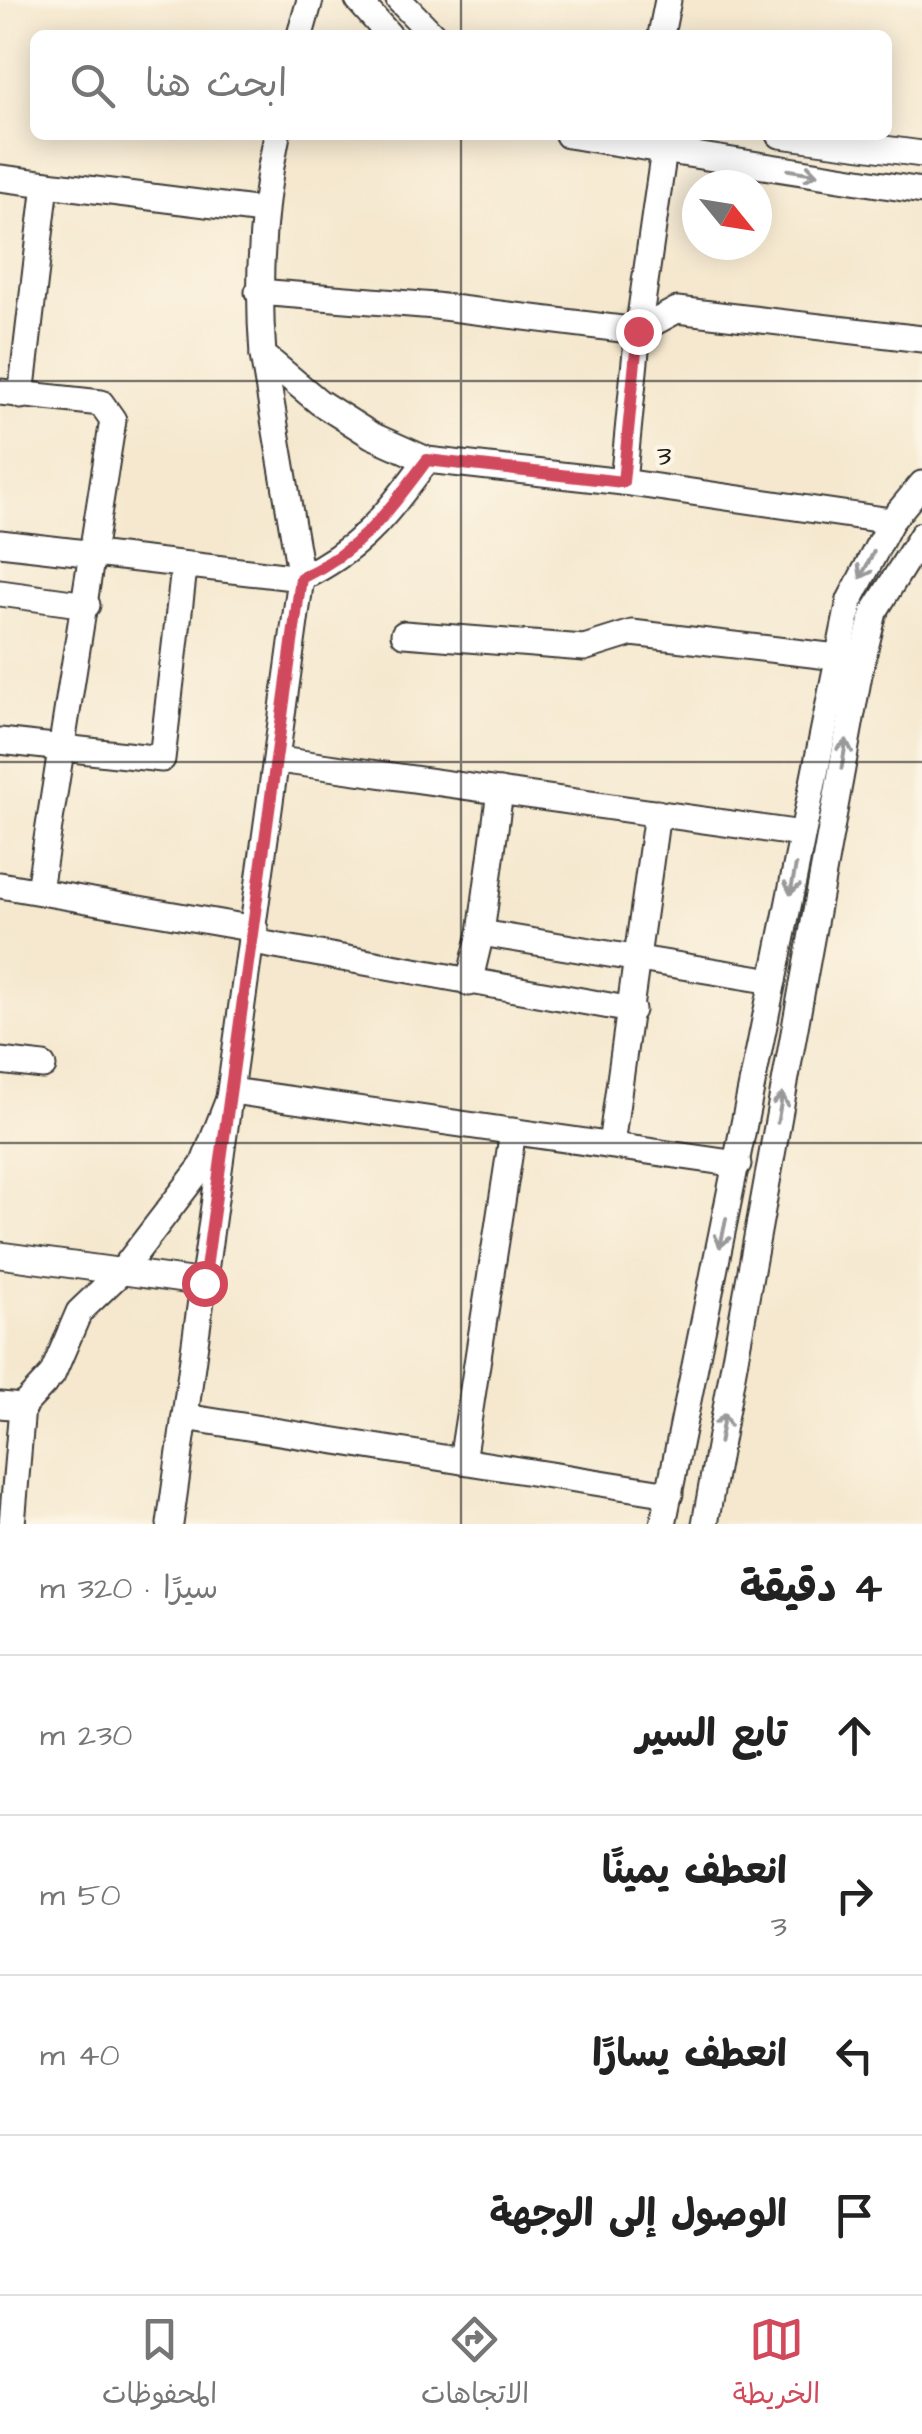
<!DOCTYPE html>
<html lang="ar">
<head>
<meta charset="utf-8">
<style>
	:root { --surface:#fff; --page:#f2f2f2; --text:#222; --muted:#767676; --line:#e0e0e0; --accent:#d1495b }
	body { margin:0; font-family:"Architects Daughter","Playpen Sans Arabic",sans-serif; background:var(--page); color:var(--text); direction:rtl }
	.compass { position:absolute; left:682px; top:170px; width:90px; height:90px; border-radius:50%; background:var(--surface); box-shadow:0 5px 25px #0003; rotate:120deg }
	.stop { position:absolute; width:30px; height:30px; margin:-22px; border:8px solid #d1495b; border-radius:50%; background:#fff }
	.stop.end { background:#d1495b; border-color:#fff; box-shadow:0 2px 10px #0008 }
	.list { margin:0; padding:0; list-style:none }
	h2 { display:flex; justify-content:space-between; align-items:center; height:130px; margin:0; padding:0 40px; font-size:42px }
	h2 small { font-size:32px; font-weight:400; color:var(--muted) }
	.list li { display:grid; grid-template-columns:65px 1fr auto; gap:30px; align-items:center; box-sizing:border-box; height:160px; padding:0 40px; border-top:2px solid var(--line) }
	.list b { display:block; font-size:38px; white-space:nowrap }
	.list p { margin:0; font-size:32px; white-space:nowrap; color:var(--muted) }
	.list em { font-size:32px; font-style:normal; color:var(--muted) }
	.icon { flex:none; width:55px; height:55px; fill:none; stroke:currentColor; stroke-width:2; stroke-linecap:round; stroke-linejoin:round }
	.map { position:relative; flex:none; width:922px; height:1524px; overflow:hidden; direction:ltr }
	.search { position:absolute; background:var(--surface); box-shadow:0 5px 25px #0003; left:30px; right:30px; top:30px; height:110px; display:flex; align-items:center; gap:25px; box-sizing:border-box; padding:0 35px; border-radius:15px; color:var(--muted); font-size:38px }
	.sheet { height:770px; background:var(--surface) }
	nav { display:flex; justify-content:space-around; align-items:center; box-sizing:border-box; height:140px; border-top:2px solid var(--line); background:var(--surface); font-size:28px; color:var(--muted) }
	nav a { display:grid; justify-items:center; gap:5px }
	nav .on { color:var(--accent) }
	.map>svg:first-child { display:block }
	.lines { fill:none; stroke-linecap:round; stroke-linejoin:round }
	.minor-casing { stroke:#3d3b37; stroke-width:29 }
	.minor { stroke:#fff; stroke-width:25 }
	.oneway { stroke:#999 }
	.route { stroke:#d1495b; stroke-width:12 }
	.grid { fill:none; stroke:#1c1c1c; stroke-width:2.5; stroke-opacity:0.55 }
	.labels { text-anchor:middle; stroke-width:8; stroke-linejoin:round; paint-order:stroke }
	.street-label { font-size:30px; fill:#1c1c1c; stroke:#fcf5e5 }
</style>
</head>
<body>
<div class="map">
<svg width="922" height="1524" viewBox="0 0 922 1524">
	<rect width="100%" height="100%" fill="#fcf5e5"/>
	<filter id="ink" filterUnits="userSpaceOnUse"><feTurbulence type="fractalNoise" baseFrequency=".01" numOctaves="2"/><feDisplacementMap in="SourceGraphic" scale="20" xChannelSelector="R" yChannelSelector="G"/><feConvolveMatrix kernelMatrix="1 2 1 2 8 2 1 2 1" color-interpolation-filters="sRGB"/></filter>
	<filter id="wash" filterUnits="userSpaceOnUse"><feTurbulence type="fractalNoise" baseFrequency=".0048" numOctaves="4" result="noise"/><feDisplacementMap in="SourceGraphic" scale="40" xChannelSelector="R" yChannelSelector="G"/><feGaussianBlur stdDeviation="2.25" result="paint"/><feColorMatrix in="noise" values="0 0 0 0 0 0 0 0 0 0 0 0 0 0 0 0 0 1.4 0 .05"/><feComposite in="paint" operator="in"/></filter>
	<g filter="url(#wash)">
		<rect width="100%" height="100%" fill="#f5e8cf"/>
	</g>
	<g filter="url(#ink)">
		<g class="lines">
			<defs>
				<g id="minor">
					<path d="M358 0 389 35"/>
					<path d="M399 0 433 35"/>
					<path d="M300 35 310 0"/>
					<path d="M661 35 668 0"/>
					<path d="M277 135C261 210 257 279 263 355L319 402 371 435 427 460 623 482 891 521"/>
					<path d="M568 135 922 191"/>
					<path d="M780 135 922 154"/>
					<path d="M0 178 262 211"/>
					<path d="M258 292 435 306 638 331 677 310 922 339"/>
					<path d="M0 392 101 403 113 420 39 890"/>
					<path d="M21 396 46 184"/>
					<path d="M623 482 638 331 664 150"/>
					<path d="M0 543 301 578C362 549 387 513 427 460"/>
					<path d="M0 593 87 605"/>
					<path d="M404 634 584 648 632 633 837 657"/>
					<path d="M0 741 162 759 184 568"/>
					<path d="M279 760 802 834"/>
					<path d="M0 885 255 929"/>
					<path d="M481 933 773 981"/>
					<path d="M253 942 632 1010"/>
					<path d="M469 983 481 933 500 791"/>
					<path d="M0 1061 43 1066"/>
					<path d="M611 1145 657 813"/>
					<path d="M0 1255 205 1283"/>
					<path d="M0 1405 22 1407 52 1375 79 1312 121 1272 203 1165 232 1091 738 1164"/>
					<path d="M185 1417 670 1494"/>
					<path d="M462 1461 513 1131"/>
					<path d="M12 1524 22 1407"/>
					<path d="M170 1524 301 578 263 355"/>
					<path d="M663 1524 850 600 891 521 922 484"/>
					<path d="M705 1524 860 669 874 612 922 535"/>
				</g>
			</defs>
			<!-- minor casing -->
			<use href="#minor" class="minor-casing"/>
			<!-- minor -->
			<use href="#minor" class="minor"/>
		</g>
		<!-- one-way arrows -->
		<defs><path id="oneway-shaft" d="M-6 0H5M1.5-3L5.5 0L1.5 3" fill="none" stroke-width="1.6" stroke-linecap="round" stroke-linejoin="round" transform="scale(2.5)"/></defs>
		<g class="oneway">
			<use href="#oneway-shaft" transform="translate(803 172) rotate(9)"/>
			<use href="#oneway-shaft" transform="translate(867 565) rotate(117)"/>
			<use href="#oneway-shaft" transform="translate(844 754) rotate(-80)"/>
			<use href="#oneway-shaft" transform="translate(793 880) rotate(101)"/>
			<use href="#oneway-shaft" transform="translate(780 1108) rotate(-80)"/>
			<use href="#oneway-shaft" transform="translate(723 1233) rotate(102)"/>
			<use href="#oneway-shaft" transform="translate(722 1428) rotate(-80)"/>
		</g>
	</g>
	<g class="lines" filter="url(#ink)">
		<!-- route -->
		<path class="route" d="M204 1283 301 578C362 549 387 513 427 460L623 482 638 331"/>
	</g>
	<!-- grid -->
	<path class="grid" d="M461 0V35M461 135V1524M0 381H922M0 762H922M0 1143H922"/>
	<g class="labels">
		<!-- street labels -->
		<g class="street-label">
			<text transform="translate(664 455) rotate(8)" y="10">3</text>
		</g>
	</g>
</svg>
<svg class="compass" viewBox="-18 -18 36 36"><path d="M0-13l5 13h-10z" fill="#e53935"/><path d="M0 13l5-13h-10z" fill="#767676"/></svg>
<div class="stop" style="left:204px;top:1283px"></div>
<div class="stop end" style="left:638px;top:331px"></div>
<div class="search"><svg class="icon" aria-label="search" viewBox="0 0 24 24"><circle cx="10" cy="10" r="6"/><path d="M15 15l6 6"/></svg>ابحث هنا</div>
</div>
<section class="sheet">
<h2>4 دقيقة<small>سيرًا · 320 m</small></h2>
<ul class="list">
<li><svg class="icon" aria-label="ahead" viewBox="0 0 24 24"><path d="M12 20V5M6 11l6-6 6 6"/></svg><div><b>تابع السير</b></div><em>230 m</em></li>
<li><svg class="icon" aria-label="right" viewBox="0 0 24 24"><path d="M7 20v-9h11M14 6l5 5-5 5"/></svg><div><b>انعطف يمينًا</b><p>3</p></div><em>50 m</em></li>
<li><svg class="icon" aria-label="left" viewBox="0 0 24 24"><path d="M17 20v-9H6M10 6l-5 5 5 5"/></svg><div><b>انعطف يسارًا</b></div><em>40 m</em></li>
<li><svg class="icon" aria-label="arrive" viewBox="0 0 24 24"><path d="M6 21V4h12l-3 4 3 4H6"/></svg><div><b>الوصول إلى الوجهة</b></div></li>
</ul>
</section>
<nav>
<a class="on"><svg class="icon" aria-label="map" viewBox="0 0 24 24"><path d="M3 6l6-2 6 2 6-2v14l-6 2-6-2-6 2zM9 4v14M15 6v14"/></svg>الخريطة</a>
<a><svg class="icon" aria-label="directions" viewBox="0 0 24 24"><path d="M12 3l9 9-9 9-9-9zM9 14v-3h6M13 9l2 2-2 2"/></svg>الاتجاهات</a>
<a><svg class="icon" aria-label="saved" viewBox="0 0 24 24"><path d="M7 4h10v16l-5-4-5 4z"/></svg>المحفوظات</a>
</nav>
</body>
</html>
